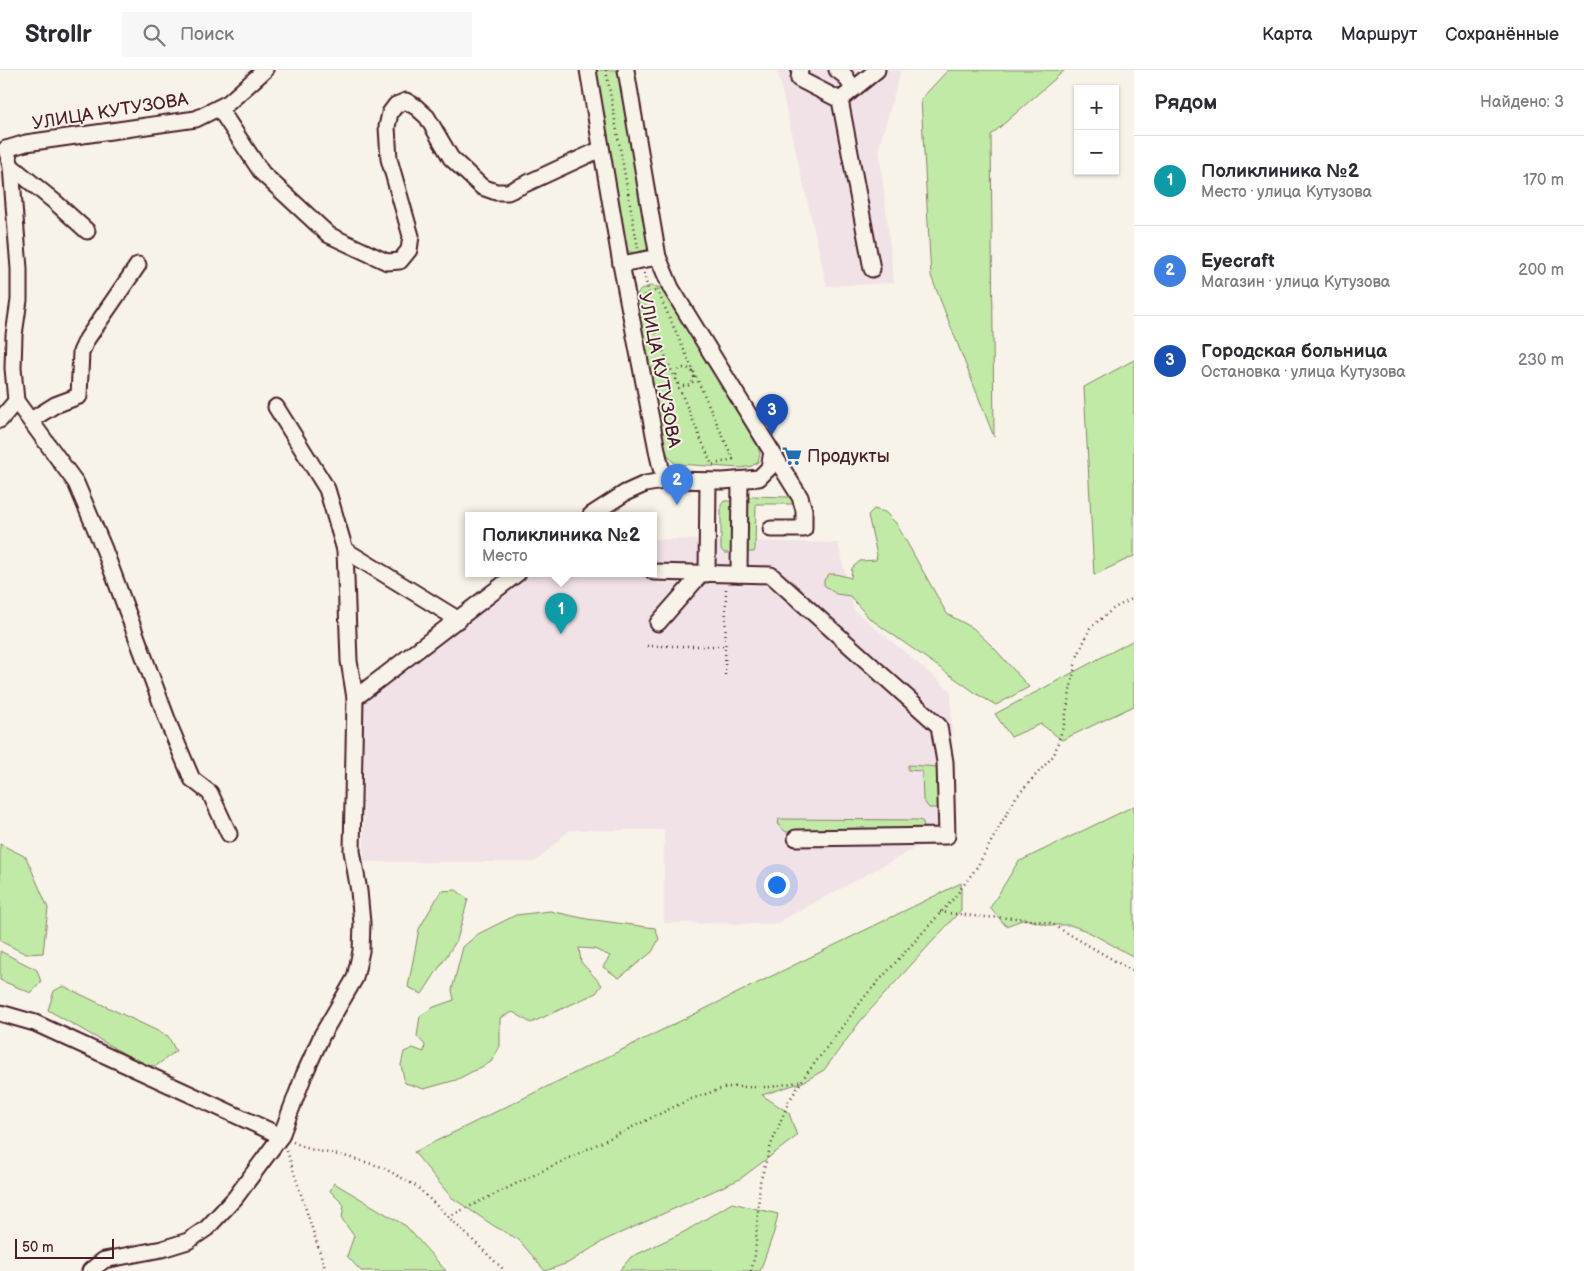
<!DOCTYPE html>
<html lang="ru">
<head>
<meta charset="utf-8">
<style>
	:root { --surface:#fff; --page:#f7f7f7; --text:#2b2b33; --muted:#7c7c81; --line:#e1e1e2; --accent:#1f6fb2 }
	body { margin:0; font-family:"Balsamiq Sans",sans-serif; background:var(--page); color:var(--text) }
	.controls { position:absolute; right:15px; top:15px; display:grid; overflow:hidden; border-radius:0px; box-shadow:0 1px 4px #0004 }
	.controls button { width:45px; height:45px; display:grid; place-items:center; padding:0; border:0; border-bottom:1px solid var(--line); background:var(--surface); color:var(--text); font:25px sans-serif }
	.scale { position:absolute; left:15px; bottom:12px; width:99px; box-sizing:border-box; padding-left:5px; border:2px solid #4a1f2b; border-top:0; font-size:14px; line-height:18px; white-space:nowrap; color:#4a1f2b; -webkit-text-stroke:4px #f7f3e8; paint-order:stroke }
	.you { position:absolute; left:776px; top:814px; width:18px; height:18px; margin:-12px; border:4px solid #fff; border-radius:50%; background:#1a73e8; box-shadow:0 0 0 8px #1a73e833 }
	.badge { display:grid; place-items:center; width:32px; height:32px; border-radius:50%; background:var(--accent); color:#fff; font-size:16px; font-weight:700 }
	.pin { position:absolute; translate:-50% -41px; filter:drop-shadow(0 1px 2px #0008) }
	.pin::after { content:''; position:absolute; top:26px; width:18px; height:15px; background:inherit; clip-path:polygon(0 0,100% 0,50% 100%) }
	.popup { position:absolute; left:465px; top:442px; width:192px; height:65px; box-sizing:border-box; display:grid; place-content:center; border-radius:0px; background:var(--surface); filter:drop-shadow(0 1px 4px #0005); font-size:16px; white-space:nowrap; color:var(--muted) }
	.popup b { font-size:19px; color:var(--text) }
	.popup::after { content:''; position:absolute; left:50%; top:100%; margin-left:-10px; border:10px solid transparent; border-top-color:var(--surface) }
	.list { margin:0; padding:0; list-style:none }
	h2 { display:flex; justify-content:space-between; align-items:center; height:65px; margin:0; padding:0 20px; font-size:21px }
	h2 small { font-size:16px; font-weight:400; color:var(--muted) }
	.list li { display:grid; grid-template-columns:32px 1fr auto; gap:15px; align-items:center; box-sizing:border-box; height:90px; padding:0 20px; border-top:1px solid var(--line) }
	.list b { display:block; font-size:19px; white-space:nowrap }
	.list p { margin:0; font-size:16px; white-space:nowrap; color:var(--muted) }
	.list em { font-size:16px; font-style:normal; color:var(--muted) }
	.icon { flex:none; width:28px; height:28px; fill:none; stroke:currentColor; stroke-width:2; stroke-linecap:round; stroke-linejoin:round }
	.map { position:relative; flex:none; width:1134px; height:1201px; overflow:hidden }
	header { display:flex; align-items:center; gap:30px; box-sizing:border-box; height:70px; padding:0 25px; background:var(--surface); border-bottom:1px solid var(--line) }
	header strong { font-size:24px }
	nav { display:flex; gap:28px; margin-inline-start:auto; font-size:18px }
	.search { width:350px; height:45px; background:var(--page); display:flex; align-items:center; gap:12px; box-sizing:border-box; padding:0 18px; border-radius:0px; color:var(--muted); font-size:19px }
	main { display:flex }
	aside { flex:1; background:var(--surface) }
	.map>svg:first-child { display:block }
	.built { fill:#f1e2e7 }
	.green { fill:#c0eaa6; stroke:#858468 }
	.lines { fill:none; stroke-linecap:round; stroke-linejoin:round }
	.minor-casing { stroke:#4a1f2b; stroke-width:19 }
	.path { stroke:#4a1f2b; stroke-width:2.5; stroke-dasharray:1 4; stroke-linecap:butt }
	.minor { stroke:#f7f3e8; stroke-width:15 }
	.labels { text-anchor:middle; stroke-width:4; stroke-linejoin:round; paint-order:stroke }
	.street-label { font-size:18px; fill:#4a1f2b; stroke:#f7f3e8 }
	.poi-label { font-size:18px; fill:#4a1f2b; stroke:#f7f3e8; text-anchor:start }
</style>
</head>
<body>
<header>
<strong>Strollr</strong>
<div class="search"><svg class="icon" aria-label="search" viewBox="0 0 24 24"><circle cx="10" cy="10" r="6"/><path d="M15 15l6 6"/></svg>Поиск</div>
<nav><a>Карта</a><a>Маршрут</a><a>Сохранённые</a></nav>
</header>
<main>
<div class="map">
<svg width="1134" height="1201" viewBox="0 0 1134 1201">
	<rect width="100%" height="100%" fill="#f7f3e8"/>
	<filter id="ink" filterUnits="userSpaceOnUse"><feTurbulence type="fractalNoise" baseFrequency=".02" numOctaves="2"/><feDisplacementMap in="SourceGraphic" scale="10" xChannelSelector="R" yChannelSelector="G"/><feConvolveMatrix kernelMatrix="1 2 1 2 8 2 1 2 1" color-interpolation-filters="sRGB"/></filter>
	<g filter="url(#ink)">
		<!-- built -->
		<g class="built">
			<path d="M777 0H901L879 77 894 213 827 216Z"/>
			<path d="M654 469 838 473 854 540 951 621 953 774H923L775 854 664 853V760H570L535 792H364L363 626 523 503H654Z"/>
		</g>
		<!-- green -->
		<g class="green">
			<path d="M595 0H619L651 175C645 184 634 186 626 179Z"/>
			<path d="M948 0H1065L991 65 994 367 931 206 921 29Z"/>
			<path d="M651 216 658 217 666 222 758 377 760 384 758 392 752 396 741 398 677 394 672 391 665 381 634 229C638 221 642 218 651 216Z"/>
			<path d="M1134 290V486L1094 505 1084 317Z"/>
			<path d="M752 426 787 427 795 429 796 434H756L755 479 754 482H748L746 479 747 430Z"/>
			<path d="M724 431H730L733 434V479L731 483H724L721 479V435Z"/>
			<path d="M874 439 885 442 896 453 947 544 973 558 994 578 1029 617 996 635 980 626 869 548 850 526 836 524 824 515V510L829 504H836L851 508 852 498 860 491 876 490 877 485 868 445Z"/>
			<path d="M1134 570V636L1062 670 1041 654 1011 667 995 644Z"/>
			<path d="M908 695 939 697 940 735 938 738H929L923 730 922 701 908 700Z"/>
			<path d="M1134 736V887L1087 861 1070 855H1048L1025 849 1006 856 990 838 1018 792Z"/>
			<path d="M779 749 920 750 923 752 924 759 920 763 786 762 778 755Z"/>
			<path d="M0 774 26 787 48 838 43 883 26 884 0 871Z"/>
			<path d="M961 813V840L862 949 824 1000 803 1012 762 1025 789 1043 797 1066 740 1109 605 1170 568 1193 545 1201 519 1170 494 1156 451 1127 414 1082Z"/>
			<path d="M456 820 468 829 457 870 422 924 408 917 419 859 441 821Z"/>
			<path d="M550 841 587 849 655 858 659 869 652 882 619 908 603 897 610 886 594 879 579 878 581 892 602 915 596 923 531 953 513 942 500 948V976L491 992 456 1010 424 1019 405 1013 401 995 404 982 413 978 424 982 425 975 417 966 420 946 434 937 454 930 452 920 463 877 478 864 516 845Z"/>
			<path d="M0 881 37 900 41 912 31 923 0 910Z"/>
			<path d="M63 916 168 966 176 981 156 996 144 995 48 940 54 921Z"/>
			<path d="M334 1113 406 1156 446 1201H361L347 1186 354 1166 342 1149 344 1135 330 1121Z"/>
			<path d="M732 1133 778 1144 774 1162 760 1201H619L631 1187 684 1162Z"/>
		</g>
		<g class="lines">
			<defs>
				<g id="minor">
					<path d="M588 0 621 194 658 385 661 398 669 410"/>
					<path d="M800 0 799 9 840 30 872 199"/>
					<path d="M837 0 845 6 853 18"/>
					<path d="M840 30 877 0"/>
					<path d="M219 38 262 103 329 165 387 192 400 191 409 180 411 166 389 89 387 57 390 43 396 35 406 31 416 37 427 47 451 88 482 117 496 122H508L601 79"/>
					<path d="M6 79 26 73 196 49 228 33 265 0"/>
					<path d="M11 96 55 132 87 161"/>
					<path d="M621 194 658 187"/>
					<path d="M16 331 76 413 104 479 170 657 192 709 210 723 229 764"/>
					<path d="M276 337 327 419 345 480 459 550"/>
					<path d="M0 350 16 331 13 298 14 265 19 230V199L11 96 6 79"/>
					<path d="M31 350 55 335 79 326 81 282 87 269 138 195"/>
					<path d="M591 445 625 423 645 414 669 410 723 411 759 408 769 398 772 382 671 218 658 187 626 0"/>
					<path d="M771 459H804V440L800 427 772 382"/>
					<path d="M345 480 349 591 355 628"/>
					<path d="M654 502 771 505 939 656 945 692 947 766 796 768"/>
					<path d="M707 504 708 411"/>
					<path d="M739 504 740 410"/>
					<path d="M658 553 701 504"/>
					<path d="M0 943 35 953 281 1066"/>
					<path d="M90 1201 104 1190 162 1179 188 1171 207 1158 235 1128 281 1066 304 1005 322 965 355 908 361 881 362 853 359 821 352 781 355 628 518 503"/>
				</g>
			</defs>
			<!-- minor casing -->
			<use href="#minor" class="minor-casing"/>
			<!-- path -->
			<g class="path">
				<path d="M606 0 638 178"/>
				<path d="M644 203 649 224"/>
				<path d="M657 220 733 389 712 395 640 227Z"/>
				<circle cx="685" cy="307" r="9"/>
				<path d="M647 576H725"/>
				<path d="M725 605 726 518"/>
				<path d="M940 842 982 847 1018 848 1050 853 1134 902"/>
				<path d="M293 1072 309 1079 348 1087 382 1097 416 1116 505 1201"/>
				<path d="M287 1081 326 1201"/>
				<path d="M448 1147 688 1030 727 1017H771L802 1011"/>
				<path d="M751 1201 755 1185 760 1112 771 1075 789 1031 805 1006 867 924 954 828 977 797 1016 727 1054 685 1064 654 1076 590 1090 558 1114 538 1134 528"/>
			</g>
			<!-- minor -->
			<use href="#minor" class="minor"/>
		</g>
	</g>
	<!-- icons -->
	<defs>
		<symbol id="supermarket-bare" viewBox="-9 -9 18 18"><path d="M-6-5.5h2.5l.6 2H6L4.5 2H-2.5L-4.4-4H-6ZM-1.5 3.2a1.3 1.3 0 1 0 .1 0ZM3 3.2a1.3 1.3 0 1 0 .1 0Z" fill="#1f6fb2" stroke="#f7f3e8" stroke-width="2.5" paint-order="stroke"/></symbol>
	</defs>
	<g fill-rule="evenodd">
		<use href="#supermarket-bare" x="778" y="372" width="28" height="28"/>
	</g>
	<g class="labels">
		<!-- street labels -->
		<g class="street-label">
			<text transform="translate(110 41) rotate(-9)" y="6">УЛИЦА КУТУЗОВА</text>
			<text transform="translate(660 300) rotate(79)" y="6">УЛИЦА КУТУЗОВА</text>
		</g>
		<!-- poi labels -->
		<g class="poi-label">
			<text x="807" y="392">Продукты</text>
		</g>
	</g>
</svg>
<div class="controls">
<button>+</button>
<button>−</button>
</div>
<div class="scale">50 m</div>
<div class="you"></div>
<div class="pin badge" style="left:561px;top:564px;background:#0f9aa8">1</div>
<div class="popup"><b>Поликлиника №2</b>Место</div>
<div class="pin badge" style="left:677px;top:435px;background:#3f7fe0">2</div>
<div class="pin badge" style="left:772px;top:365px;background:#1a4fb4">3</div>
</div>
<aside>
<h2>Рядом<small>Найдено: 3</small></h2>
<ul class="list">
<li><span class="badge" style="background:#0f9aa8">1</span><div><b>Поликлиника №2</b><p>Место · улица Кутузова</p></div><em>170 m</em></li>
<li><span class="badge" style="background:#3f7fe0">2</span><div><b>Eyecraft</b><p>Магазин · улица Кутузова</p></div><em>200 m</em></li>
<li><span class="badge" style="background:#1a4fb4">3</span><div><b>Городская больница</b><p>Остановка · улица Кутузова</p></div><em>230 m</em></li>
</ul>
</aside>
</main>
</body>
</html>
